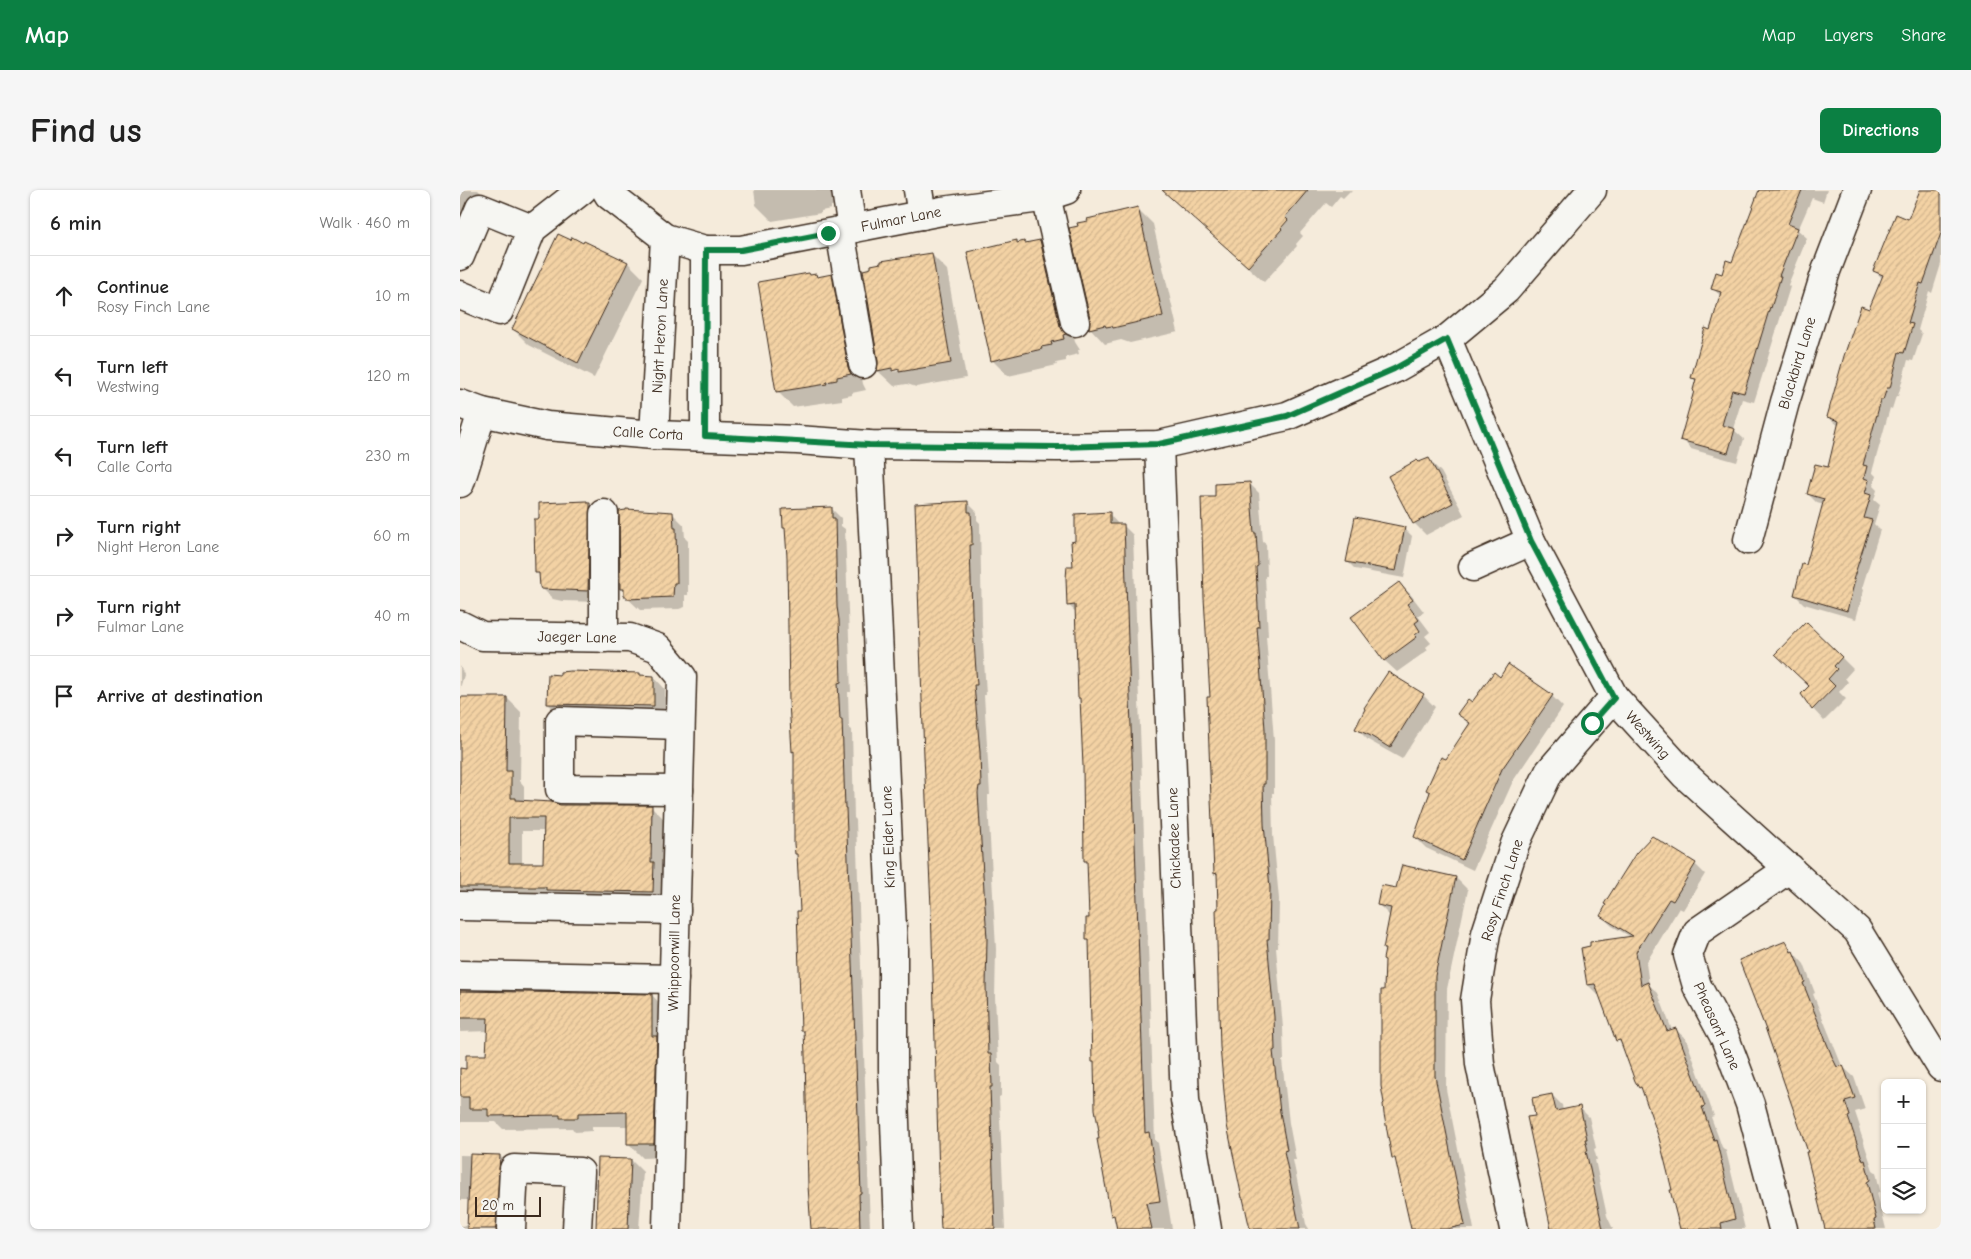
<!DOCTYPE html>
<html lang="en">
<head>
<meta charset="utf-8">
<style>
	:root { --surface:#fff; --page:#f6f6f6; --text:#222; --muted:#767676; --line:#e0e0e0; --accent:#0b8043 }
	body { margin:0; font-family:"Comic Neue",sans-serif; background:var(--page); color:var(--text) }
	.controls { position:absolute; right:15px; bottom:15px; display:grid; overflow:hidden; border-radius:8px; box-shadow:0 1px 4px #0004 }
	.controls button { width:45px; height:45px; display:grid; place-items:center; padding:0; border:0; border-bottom:1px solid var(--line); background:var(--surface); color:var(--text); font:25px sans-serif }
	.scale { position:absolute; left:15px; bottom:12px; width:66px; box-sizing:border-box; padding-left:5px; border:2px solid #3b2a1e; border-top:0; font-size:14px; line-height:18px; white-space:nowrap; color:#3b2a1e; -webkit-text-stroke:4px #f6f6f2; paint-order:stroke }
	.stop { position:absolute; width:15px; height:15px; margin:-11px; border:4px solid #0b8043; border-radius:50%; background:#fff }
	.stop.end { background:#0b8043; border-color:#fff; box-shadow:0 1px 5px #0008 }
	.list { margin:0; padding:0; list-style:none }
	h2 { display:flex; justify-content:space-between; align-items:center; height:65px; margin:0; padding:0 20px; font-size:21px }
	h2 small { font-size:16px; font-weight:400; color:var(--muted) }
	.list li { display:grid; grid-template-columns:32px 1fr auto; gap:15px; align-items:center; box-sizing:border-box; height:80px; padding:0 20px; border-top:1px solid var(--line) }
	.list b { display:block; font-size:19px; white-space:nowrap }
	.list p { margin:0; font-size:16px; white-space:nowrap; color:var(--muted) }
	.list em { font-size:16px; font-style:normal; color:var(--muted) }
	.icon { flex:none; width:28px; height:28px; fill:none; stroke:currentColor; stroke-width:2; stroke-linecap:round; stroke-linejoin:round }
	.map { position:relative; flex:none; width:1481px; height:1039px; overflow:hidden; border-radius:8px }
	header { display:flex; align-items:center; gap:30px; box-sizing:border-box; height:70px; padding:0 25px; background:var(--accent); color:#fff }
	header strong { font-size:24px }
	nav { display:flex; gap:28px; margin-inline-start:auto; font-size:18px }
	.intro { display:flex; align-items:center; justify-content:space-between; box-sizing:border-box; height:120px; padding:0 30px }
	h1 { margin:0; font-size:35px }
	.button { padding:12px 22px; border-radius:8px; background:var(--accent); color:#fff; font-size:18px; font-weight:700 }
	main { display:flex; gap:30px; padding:0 30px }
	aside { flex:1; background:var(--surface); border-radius:8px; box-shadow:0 1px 4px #0004 }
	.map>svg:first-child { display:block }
	.shadow { fill:#0003; fill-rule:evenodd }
	.building { fill:url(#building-hatch); stroke:#3b2a1e; fill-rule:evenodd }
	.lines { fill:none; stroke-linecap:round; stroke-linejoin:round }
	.minor-casing { stroke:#3b2a1e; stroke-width:31 }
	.minor { stroke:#f6f6f2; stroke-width:28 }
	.route { stroke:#0b8043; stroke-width:6 }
	.labels { text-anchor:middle; stroke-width:4; stroke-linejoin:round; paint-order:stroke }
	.street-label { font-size:15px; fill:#3b2a1e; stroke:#f6f6f2 }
</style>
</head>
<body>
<header>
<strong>Map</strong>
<nav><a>Map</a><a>Layers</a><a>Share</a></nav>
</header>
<div class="intro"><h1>Find us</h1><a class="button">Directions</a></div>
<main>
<aside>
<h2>6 min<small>Walk · 460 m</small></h2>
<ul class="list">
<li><svg class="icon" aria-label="ahead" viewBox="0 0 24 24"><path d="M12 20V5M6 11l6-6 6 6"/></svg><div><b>Continue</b><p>Rosy Finch Lane</p></div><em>10 m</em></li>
<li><svg class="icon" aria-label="left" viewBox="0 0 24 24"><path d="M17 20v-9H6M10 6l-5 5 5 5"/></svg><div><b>Turn left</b><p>Westwing</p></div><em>120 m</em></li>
<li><svg class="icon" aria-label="left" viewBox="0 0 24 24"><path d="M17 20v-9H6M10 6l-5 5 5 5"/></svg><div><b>Turn left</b><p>Calle Corta</p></div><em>230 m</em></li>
<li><svg class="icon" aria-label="right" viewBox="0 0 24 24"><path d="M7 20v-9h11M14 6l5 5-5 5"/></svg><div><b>Turn right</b><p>Night Heron Lane</p></div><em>60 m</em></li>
<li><svg class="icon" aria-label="right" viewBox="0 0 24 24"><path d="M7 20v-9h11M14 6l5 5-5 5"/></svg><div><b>Turn right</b><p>Fulmar Lane</p></div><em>40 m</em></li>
<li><svg class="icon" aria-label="arrive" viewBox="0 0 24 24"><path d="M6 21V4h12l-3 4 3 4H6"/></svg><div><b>Arrive at destination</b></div></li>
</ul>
</aside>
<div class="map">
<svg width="1481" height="1039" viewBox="0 0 1481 1039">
	<defs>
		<pattern id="building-hatch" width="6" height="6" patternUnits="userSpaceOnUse" patternTransform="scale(1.25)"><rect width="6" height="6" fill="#f3d2a4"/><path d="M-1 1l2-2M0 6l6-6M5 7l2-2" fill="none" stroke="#d1b48d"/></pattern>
	</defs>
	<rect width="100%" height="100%" fill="#f5ebdb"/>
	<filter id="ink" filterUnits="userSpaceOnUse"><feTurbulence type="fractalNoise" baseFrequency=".02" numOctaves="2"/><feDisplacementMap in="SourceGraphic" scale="10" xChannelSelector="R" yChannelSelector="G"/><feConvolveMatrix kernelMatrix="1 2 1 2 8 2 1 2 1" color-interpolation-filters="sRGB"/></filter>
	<g filter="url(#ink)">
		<!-- shadow -->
		<g class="shadow">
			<path d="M0 0H18L33 15 1 76 0 83Z"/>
			<path d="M294 0H382L384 14 371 16V19L361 21V23L312 31 296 15Z"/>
			<path d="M704 0H893L891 2 890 1 883 8 880 6 871 17 866 13 840 43 843 46 836 54 837 56 804 92Z"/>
			<path d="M1304 0H1367L1363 12 1352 8 1338 40 1347 48 1328 95 1330 97 1294 212 1282 209 1273 239 1284 249 1277 272 1231 259 1222 249 1236 192 1232 187 1250 141 1261 106 1253 99 1273 74Z"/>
			<path d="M1462 0H1481V74L1472 103 1469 101 1458 140 1462 144 1453 171 1448 170 1438 206H1436L1432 219 1430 218 1412 282 1416 286 1413 296 1417 300 1414 310 1420 315 1414 334 1420 340 1402 398 1404 400 1396 429 1344 414 1335 405 1347 376 1364 315 1357 313 1348 304 1368 278 1379 236 1368 227 1423 89 1415 81 1449 30Z"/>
			<path d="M677 18 693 34 718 142 670 153 661 150 645 154 630 138 632 128Z"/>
			<path d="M111 51 124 54 125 52 168 73 183 88 134 188 69 155 53 139Z"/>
			<path d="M556 51 559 54H565L580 51 595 67 615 152 620 160H618L619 164 606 167V171L596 173 597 175 548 186 532 170Z"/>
			<path d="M471 64 487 80 506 188 456 197 447 194 434 196 418 181 420 171 412 79ZM445 177 446 180 433 182 431 179Z"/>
			<path d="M371 85 387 101 403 194 406 200 392 203V205L382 207V210L333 217 317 201 351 87 356 86 358 88Z"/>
			<path d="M969 270 981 282 1004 325 966 345 954 333Z"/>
			<path d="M790 294 799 303 803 352 806 354 807 386H805L808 446H806L814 550V603H812L813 645 819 709 818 758H816L823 838 824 870H822L829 933 836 970H833L846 1034 849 1039H791L759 720 758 686 755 683 751 508 757 308Z"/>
			<path d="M507 312 517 322V330L520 333 522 434 526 505H524L530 605H528V613L536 759 535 807 538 872 541 875V906L539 907 545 1039H483Z"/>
			<path d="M129 314 141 326 139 412 102 411 93 409 81 397V387L77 382Z"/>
			<path d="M371 318 381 328V336L385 339 391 502H388L389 538 392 540 394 628 396 630 410 1039H353L345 844 342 841 341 722 339 666 336 663V563L333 561 327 340 324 337Z"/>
			<path d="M212 323 224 335 225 348 228 351V405H225V417L219 419 180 420 165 406V402L161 398Z"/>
			<path d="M649 324 659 335H663L673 345 695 950 698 953 712 1039H656L640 950 635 873 633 871 630 752 628 749 630 729 628 673 625 670 622 510 619 507 617 423 608 415 617 352Z"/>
			<path d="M944 338 952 346 944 388 895 379 887 371Z"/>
			<path d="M939 393 951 405 964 422 958 426 970 442 965 446 971 453 966 457 968 460 937 482 925 471 892 428Z"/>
			<path d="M1381 467 1393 479 1385 488 1388 492 1379 502 1386 509 1364 531 1353 519 1343 504Z"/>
			<path d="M0 476 4 485 0 498Z"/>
			<path d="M929 484 963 505 975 517 942 569 908 550 896 538Z"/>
			<path d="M182 487H194L205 499V527L100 525 88 514Z"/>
			<path d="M1041 488 1092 506 1103 517 1053 591 1013 680 966 658 955 647 971 603 967 600 1010 535 999 524Z"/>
			<path d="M0 508H47L61 522 60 591 64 596V612L100 616 192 617 205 630 206 716 0 710ZM62 641H85L84 674H62Z"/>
			<path d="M1235 674 1245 684 1223 720 1219 718 1186 773 1189 795 1198 803 1212 840 1215 839 1226 849 1254 926 1251 927 1262 957 1266 961 1285 1039H1224L1201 948 1184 901 1180 897 1163 856 1158 850 1140 805H1138L1128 795 1171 747 1152 736 1141 726ZM1178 756H1181L1174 768 1172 767Z"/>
			<path d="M943 676 996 688 1008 700 987 799 986 899 1014 1039H952L937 971 933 968 926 802 930 726 918 714 937 699Z"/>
			<path d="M1325 753 1344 774 1355 803 1353 804 1382 876 1394 887 1405 919 1395 922 1400 937 1399 938 1413 980 1416 982 1420 1001 1417 1003 1426 1039H1366L1350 963 1280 770Z"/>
			<path d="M0 801 192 805 206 820 207 967 183 968 169 954 168 936H132V941L115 942 112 938 43 939 36 932H0V880H7L27 866 29 841 0 842Z"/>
			<path d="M1092 905 1102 915 1103 921 1119 917 1129 927 1136 958 1134 959 1137 970H1135L1147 1026 1153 1039H1092L1077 927Z"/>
			<path d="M0 965 40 966 54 980 50 1039H0V1036L8 1035V1010H0Z"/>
			<path d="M171 970 183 982 179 1039H137Z"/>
		</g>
		<!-- building -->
		<g class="building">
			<path d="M702 0H848L825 27 828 30 821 38 822 39 788 77Z"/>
			<path d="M1299 0H1342L1328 34 1338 38 1319 86H1321L1311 118 1310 117 1284 203 1272 200 1262 235 1275 239 1268 263 1220 250 1234 201 1233 200 1236 189 1231 188 1245 138 1250 140 1261 102 1251 99 1256 82 1262 84 1266 70 1272 72Z"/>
			<path d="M1460 0H1481V43L1463 94 1460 93 1448 133 1453 134 1444 163 1439 162 1430 198H1427L1423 210H1421L1403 275 1407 276 1404 288 1409 290 1405 303 1411 305 1404 328 1412 330 1393 390H1395L1387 421 1334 405 1342 374 1346 375 1364 309 1347 304 1355 274 1368 277 1379 231 1367 227 1384 166 1401 116 1409 119 1423 85 1413 81 1436 24 1448 29Z"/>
			<path d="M678 17 703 126 653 138 652 136 646 137 645 135 629 139 630 128 609 38 618 36 617 33 628 31 627 29Z"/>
			<path d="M98 44 111 50 112 47 123 53 124 51 168 72 118 173 52 139Z"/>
			<path d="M557 50V53L564 51 565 53 580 50 600 136 606 144 603 145 604 149 591 152 592 155 581 157 582 159 531 171 507 62Z"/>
			<path d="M472 63 491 173 439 182V179L432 181V178L417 181 418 171 403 80 411 78V75L421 73V71Z"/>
			<path d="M349 83 350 85 356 84 357 87 372 84 388 177 391 184 377 187V190L366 192 367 194 316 202 298 92Z"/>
			<path d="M969 268 993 313 953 334 928 286 957 270 959 272Z"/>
			<path d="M790 292 794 343H796L798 376 796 377 799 437H797L805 539V594H803L804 634 810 698 809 749H807L814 827 815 860 813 861 820 922 827 960 824 961 840 1039H790L783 1008H782L767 935 760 857 756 719H758L757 683 754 684 747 507H750L744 408 741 307H755V294Z"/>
			<path d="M127 311V313H130V318L128 401 81 399 80 397 79 383H75L74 329H79V313Z"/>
			<path d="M508 311V322H511L512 346V355H510L512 424 517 495H514L520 562 521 596H519L518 603 527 749 526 796 528 864H531L532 897H530L535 1039H481L480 1020 471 717 464 566 455 314Z"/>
			<path d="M372 317V328H375L377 417 379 430 381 492 378 493 380 529H382L385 618H386L401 1003 399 1004 400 1039H351L348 996 345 865 344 841H341L339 779 337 721H340L337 664H335L334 654V561L332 562 329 512 327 367 325 338H323L322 319Z"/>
			<path d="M166 319 213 322 214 338H216L217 393H214L213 407 167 409V407H164V399H160L159 321 166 320Z"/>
			<path d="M650 322V334H664L685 943 689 942 700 1011 686 1013 692 1039H657L654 1025 651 1026 637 949H639L638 941H639L635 919 634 872H632L629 750H626V728H629L627 671H624L623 576 620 508H618L615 415 607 416 606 388 607 376H613L611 352 615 351V324Z"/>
			<path d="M895 327 945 337 936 381 886 372Z"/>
			<path d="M939 392 953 410 947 414 959 430 955 433 960 441 955 445 957 447 924 471 891 427Z"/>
			<path d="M1346 432 1382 467 1374 476 1377 479 1368 489 1375 496 1352 520 1341 504 1349 496 1315 464Z"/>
			<path d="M1048 474 1093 505 1042 579 1002 670 954 647 970 602 966 600 981 567 986 569 1010 533 997 524 1008 509 1012 512 1034 482 1040 487Z"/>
			<path d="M110 481 180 483V485L194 486V516L87 514 88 484 100 485V482Z"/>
			<path d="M928 482 964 504 930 558 909 545 895 539 905 519 904 518Z"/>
			<path d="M0 507H47L46 581H51V608H56V610L92 612 100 615H192L191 672H194L193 702 86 700V697H0ZM49 628H84L83 673H49Z"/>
			<path d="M1192 646 1236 673 1213 711 1209 709 1176 762 1181 795 1188 792 1207 841 1216 838 1245 916 1242 917 1254 950 1256 949 1275 1029 1261 1033 1262 1039H1220L1210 1000H1212L1199 948 1181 897 1179 898 1175 891 1160 850 1156 851 1135 794 1127 795 1121 758 1130 756V752L1173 746 1140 726 1146 715 1144 714 1176 663Z"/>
			<path d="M942 675 996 687 975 786V886L1005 1035 987 1039H951L935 968H932L924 924 923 914 924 913 921 896V800H924L925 770 923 769 925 759H923L931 718 917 715 921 695 936 698Z"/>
			<path d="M1326 751 1331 762 1333 761 1337 771 1345 792 1343 793 1373 869 1377 877 1383 875 1395 908 1385 911 1390 926 1388 927 1403 971 1405 970 1410 990 1407 992 1416 1029 1414 1030 1416 1039H1365L1346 962H1348L1306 840 1279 770Z"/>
			<path d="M0 801 192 804V846H197L194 954H167V922L118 923V928H100V925L28 926V919H9V907H0V878L6 879V865H26L28 828H0Z"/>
			<path d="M1092 904 1096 921 1120 916 1127 949H1125L1128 961H1126L1143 1039H1091L1067 927 1075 926 1072 908Z"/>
			<path d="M10 964 40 965 36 1039H7Z"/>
			<path d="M138 968 171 969 168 1039H136Z"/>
		</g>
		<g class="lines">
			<defs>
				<g id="minor">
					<path d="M146 0 149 5 205 48 245 60H281L482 21 581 8 606 0"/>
					<path d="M386 0 392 39"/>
					<path d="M458 0 462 25"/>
					<path d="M586 6 615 132"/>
					<path d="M380 41 403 174"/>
					<path d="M0 66 20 18 72 39"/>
					<path d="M0 105 39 121 72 39 122 0"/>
					<path d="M987 149 1071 351 1154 507 1225 585 1397 740 1481 877"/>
					<path d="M0 214 22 222 87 236 194 245 337 250 409 255 598 257 699 255 827 226 934 179 987 149 1046 100 1132 0"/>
					<path d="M194 245 205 48"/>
					<path d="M245 246V60"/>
					<path d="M409 255 433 759V879L439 1039"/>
					<path d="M699 255 725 910 747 1039"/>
					<path d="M0 293 22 222"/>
					<path d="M144 324V448"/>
					<path d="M1288 350 1325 212 1366 81 1397 0"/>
					<path d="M1013 377 1071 351"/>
					<path d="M0 435 22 446 170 448 198 458 222 487 207 1039"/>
					<path d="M219 600 100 599V531L220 535"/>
					<path d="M0 716 216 720"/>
					<path d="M0 785 214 789"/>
					<path d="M51 1039 54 979 120 982 117 1039"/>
					<path d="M1054 1039 1020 874 1015 810 1026 743 1055 654 1089 582 1154 507"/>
					<path d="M1323 1039 1290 914 1265 848 1237 796 1228 765 1237 742 1330 678"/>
				</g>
			</defs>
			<!-- minor casing -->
			<use href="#minor" class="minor-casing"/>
			<!-- minor -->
			<use href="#minor" class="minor"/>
		</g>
	</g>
	<g class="lines" filter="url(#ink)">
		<!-- route -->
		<path class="route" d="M368 43 281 60H246L245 246 409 255 598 257 699 254 827 226 934 179 987 149 1071 351 1154 508 1132 533"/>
	</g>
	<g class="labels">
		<!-- street labels -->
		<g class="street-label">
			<text transform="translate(441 29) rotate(-11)" y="5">Fulmar Lane</text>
			<text transform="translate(200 146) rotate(-87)" y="5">Night Heron Lane</text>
			<text transform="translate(1337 173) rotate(-73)" y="5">Blackbird Lane</text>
			<text transform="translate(188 243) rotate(3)" y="5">Calle Corta</text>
			<text transform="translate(117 447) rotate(1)" y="5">Jaeger Lane</text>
			<text transform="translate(1188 545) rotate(48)" y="5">Westwing</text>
			<text transform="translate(428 647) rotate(-92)" y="5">King Eider Lane</text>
			<text transform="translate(714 648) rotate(-92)" y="5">Chickadee Lane</text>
			<text transform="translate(1042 700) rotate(-72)" y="5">Rosy Finch Lane</text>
			<text transform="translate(214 763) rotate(-89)" y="5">Whippoorwill Lane</text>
			<text transform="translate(1257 836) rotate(66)" y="5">Pheasant Lane</text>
		</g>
	</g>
</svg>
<div class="controls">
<button>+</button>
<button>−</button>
<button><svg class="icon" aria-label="layers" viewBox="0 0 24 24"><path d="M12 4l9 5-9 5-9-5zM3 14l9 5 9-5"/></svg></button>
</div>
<div class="scale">20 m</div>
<div class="stop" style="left:1132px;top:533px"></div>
<div class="stop end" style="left:368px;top:43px"></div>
</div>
</main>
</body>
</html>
